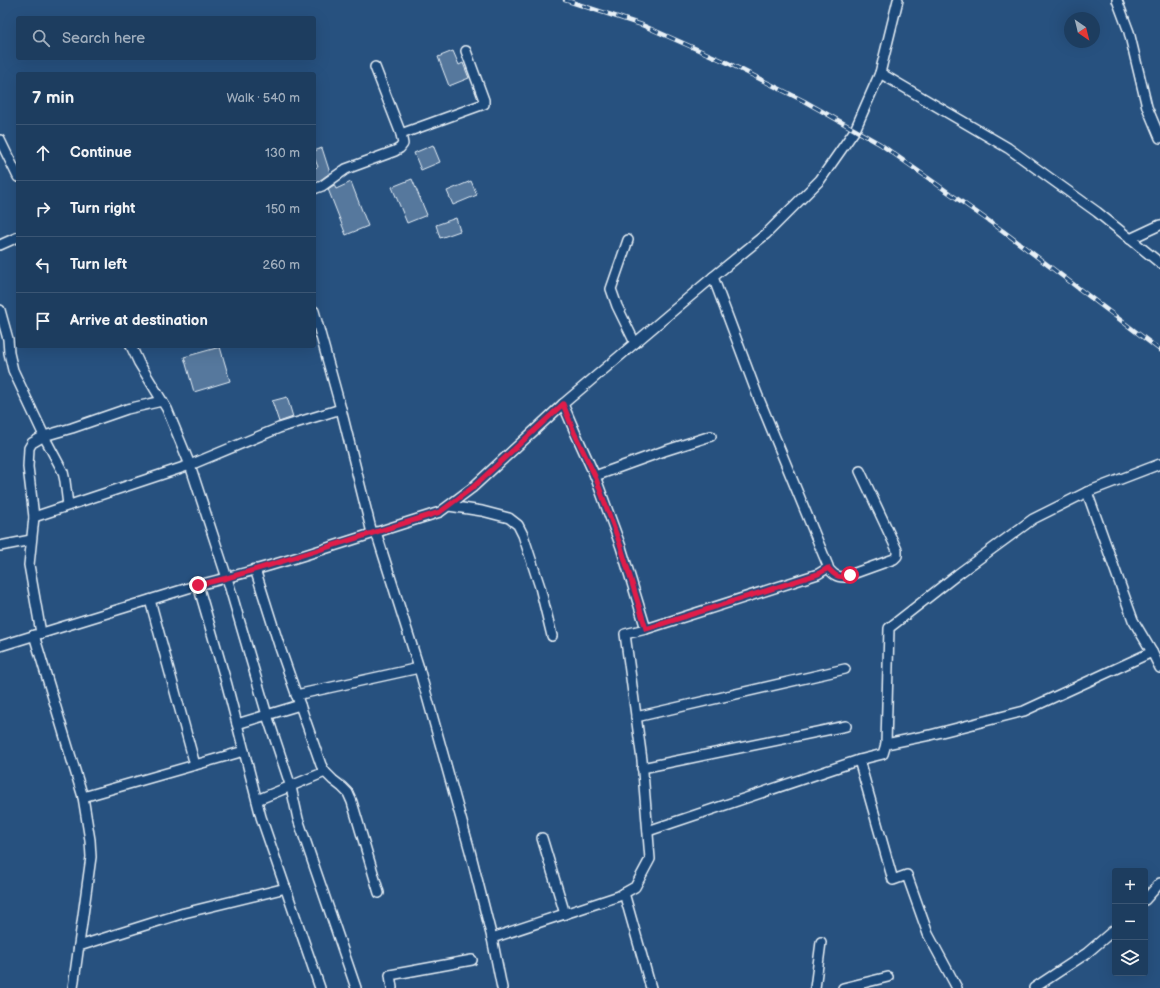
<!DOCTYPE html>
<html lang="en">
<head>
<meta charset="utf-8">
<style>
	:root { --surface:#1d3d5f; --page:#2a4868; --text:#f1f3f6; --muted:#a0aebd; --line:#3b5674 }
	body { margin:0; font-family:"Balsamiq Sans",sans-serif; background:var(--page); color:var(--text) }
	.controls { position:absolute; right:12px; bottom:12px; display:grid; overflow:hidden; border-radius:4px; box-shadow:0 4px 16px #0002 }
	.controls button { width:36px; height:36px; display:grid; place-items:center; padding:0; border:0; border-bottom:1px solid var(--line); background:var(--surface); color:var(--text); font:20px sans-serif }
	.compass { position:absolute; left:1064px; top:12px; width:36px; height:36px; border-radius:50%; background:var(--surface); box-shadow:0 4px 16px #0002; rotate:145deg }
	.stop { position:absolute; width:12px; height:12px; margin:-9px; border:3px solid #e11d48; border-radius:50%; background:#fff }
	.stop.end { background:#e11d48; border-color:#fff; box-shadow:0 1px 4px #0008 }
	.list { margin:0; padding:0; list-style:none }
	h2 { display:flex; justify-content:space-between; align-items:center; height:52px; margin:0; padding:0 16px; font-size:17px }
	h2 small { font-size:13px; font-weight:400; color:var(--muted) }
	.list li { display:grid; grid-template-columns:26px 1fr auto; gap:12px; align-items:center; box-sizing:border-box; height:56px; padding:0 16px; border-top:1px solid var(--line) }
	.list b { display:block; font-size:15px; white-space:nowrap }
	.list em { font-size:13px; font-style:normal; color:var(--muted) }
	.icon { flex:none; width:22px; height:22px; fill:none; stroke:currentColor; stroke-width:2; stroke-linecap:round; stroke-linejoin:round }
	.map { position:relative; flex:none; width:1160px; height:988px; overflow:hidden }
	.search { position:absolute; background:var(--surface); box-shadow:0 4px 16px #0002; left:16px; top:16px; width:300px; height:44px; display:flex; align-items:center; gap:10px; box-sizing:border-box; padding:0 14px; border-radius:4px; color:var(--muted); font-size:15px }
	.panel { position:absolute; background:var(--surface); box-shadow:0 4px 16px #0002; left:16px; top:72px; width:300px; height:276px; border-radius:4px }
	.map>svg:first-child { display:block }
	.building { fill:#57789d; stroke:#e8f1f8 }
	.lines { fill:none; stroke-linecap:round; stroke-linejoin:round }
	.street-casing { stroke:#e8f1f8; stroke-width:12 }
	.street { stroke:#1f4a7a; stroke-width:9 }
	.rail-casing { stroke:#e8f1f8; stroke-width:4.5 }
	.rail { stroke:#1f4a7a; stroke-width:3; stroke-dasharray:9; stroke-linecap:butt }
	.route { stroke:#e11d48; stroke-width:5 }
</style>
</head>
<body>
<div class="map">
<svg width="1160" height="988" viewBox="0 0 1160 988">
	<rect width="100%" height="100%" fill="#27517f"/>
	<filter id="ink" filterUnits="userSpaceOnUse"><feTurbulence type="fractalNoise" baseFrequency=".025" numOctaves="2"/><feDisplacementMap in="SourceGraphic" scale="8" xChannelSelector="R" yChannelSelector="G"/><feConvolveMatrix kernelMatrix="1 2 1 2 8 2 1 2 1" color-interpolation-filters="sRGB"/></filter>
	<g filter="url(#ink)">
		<!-- building -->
		<g class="building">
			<path d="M453 51 459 65 463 63 469 78 449 86 438 57Z"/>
			<path d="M433 145 440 162 421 170 414 153Z"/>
			<path d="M322 148 330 173 319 181 314 183V168L318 167 314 157V151Z"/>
			<path d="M412 179 427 215 407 223 392 187Z"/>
			<path d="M471 181 477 195 453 205 447 191Z"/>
			<path d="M351 182 368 226 346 235 328 189 334 185 336 189Z"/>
			<path d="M456 218 460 231 440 238 436 225Z"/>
			<path d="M220 347 230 381 194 392 184 357Z"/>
			<path d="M287 397 293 417 279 422 272 401Z"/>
		</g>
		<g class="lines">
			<defs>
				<g id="street">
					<path d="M1117 0 1129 32 1147 107 1160 138"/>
					<path d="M880 73 1008 148 1097 212 1160 263"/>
					<path d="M401 134 484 104V100L466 51"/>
					<path d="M0 140 18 177"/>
					<path d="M314 189 322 186 346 169 395 151 400 148 403 144 401 134 375 67"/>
					<path d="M1130 239 1160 225"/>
					<path d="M628 240 611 289 617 306 635 343"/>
					<path d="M0 245 18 237"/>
					<path d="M0 310 8 339 9 353 13 370 47 442 63 472 65 481 68 505"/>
					<path d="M314 311 341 409 372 533"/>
					<path d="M131 346 139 363 167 409 190 465 227 578 267 715 291 787 298 819 356 988"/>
					<path d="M595 476 664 451 711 436"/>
					<path d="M1087 492 1160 464"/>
					<path d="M449 506 482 511 509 518 518 525 523 535 540 587 552 636"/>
					<path d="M34 517 190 465 279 428 341 409"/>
					<path d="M376 532 419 668 470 851 492 938 502 988"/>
					<path d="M0 546 31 540"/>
					<path d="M828 568C833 574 836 577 844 577L894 559 897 556V550L860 471"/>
					<path d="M255 569 279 645 321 765 325 772 333 780 342 787 348 793 352 802 379 893"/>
					<path d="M198 585 227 685 261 817 320 988"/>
					<path d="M150 600 195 765"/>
					<path d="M646 629 818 574 826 569 828 566 757 394 713 277"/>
					<path d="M41 633 29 565 34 517 28 467 29 448 32 443 44 436 72 428 127 409 162 401"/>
					<path d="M34 635 83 797 90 840 91 857 73 988"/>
					<path d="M0 646 198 585C280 565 360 537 440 512L472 488 563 404 713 277 766 234 820 180 855 130 880 73 898 0"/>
					<path d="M296 695 419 668"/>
					<path d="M636 717 845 669"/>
					<path d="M237 724 300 705"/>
					<path d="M886 744 889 628 958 574 1033 519 1087 492 1133 620 1152 652"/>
					<path d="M859 760 893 880 907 875 928 934 957 988"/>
					<path d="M642 768 846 726"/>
					<path d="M83 797 244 751"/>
					<path d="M257 800 325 772"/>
					<path d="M648 831 859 760 883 754 886 744 930 735 1024 711 1152 652 1160 668"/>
					<path d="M542 838 565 914"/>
					<path d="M624 893 651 988"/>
					<path d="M1145 900 1160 883"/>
					<path d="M492 938 619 896 635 887 650 859 642 760 625 634 646 629 621 547 595 476 575 432 563 404"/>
					<path d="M79 946 184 913 286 888"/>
					<path d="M392 988 390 975 472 960"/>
					<path d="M815 988 821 942"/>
					<path d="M843 988 888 977"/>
					<path d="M1034 988 1087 953 1115 929"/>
				</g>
			</defs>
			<!-- street casing -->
			<use href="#street" class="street-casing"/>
			<!-- street -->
			<use href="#street" class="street"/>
			<defs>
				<path id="rail" d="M565 0 642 25 726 62 804 101 880 144 1003 231 1160 350"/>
			</defs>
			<!-- rail casing -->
			<use href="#rail" class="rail-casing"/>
			<!-- rail -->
			<use href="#rail" class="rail"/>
		</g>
	</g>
	<g class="lines" filter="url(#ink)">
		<!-- route -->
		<path class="route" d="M198 585 227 578 267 566 440 512 472 488 563 404 574 432 595 476 621 547 646 629 818 574 828 568C835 576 839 579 850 575"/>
	</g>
</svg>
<div class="controls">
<button>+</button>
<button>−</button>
<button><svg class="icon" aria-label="layers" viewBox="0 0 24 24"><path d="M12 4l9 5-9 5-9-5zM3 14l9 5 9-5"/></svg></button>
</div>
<svg class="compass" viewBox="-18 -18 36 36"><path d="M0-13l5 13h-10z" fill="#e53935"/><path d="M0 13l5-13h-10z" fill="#a0aebd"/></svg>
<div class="stop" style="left:850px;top:575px"></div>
<div class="stop end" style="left:198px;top:585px"></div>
<div class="search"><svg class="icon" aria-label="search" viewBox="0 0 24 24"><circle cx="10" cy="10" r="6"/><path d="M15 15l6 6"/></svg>Search here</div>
<section class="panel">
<h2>7 min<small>Walk · 540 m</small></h2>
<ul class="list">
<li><svg class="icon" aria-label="ahead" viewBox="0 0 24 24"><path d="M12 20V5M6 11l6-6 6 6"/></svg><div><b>Continue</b></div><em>130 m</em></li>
<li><svg class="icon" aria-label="right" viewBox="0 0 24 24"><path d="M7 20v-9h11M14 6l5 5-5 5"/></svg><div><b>Turn right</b></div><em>150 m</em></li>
<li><svg class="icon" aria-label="left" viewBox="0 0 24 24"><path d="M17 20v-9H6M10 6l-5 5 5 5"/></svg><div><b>Turn left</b></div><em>260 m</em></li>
<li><svg class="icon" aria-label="arrive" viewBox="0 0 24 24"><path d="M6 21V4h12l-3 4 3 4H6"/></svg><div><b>Arrive at destination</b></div></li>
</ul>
</section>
</div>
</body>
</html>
